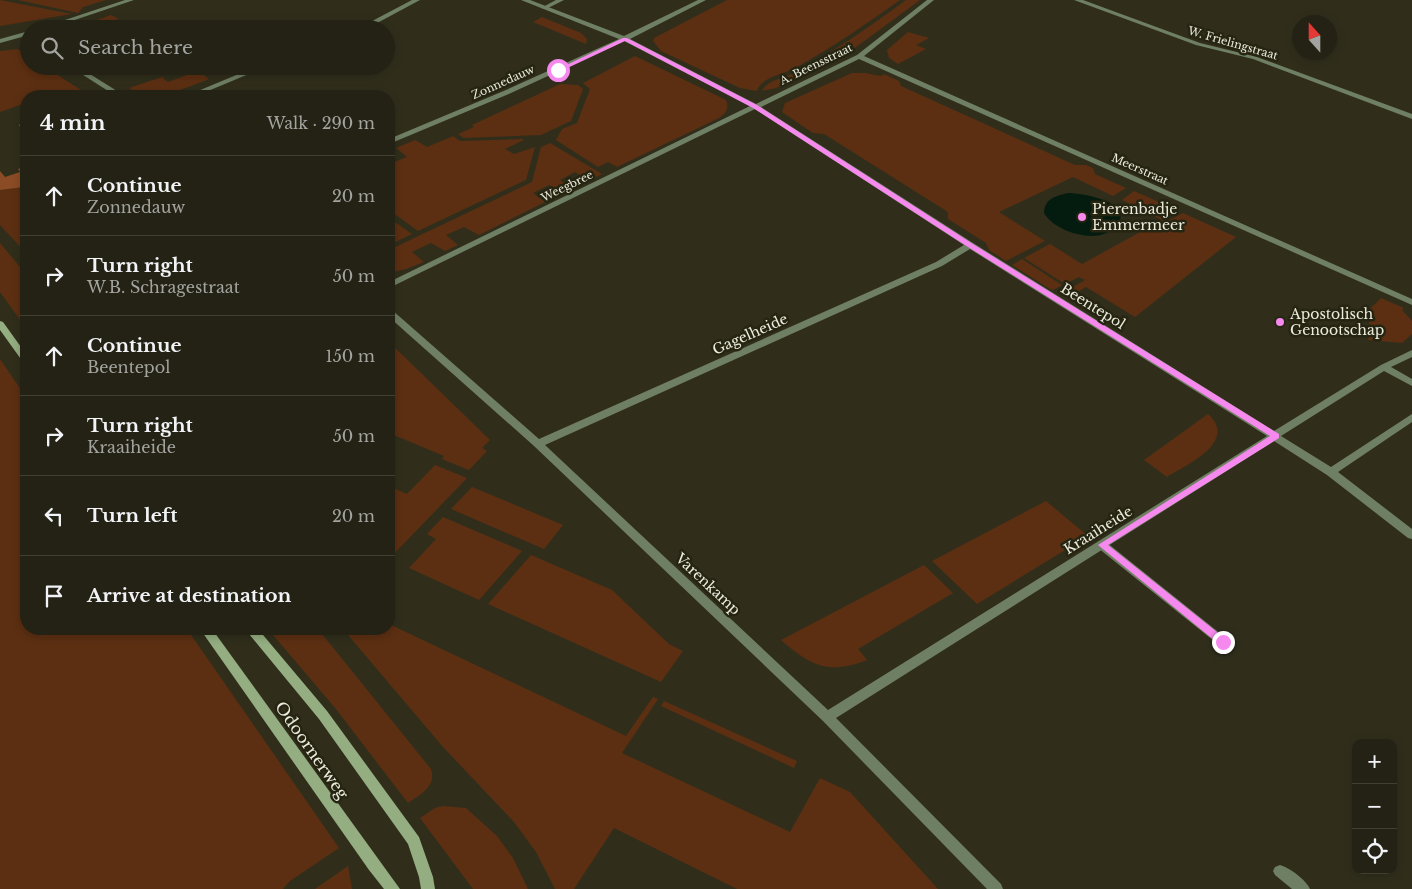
<!DOCTYPE html>
<html lang="en">
<head>
<meta charset="utf-8">
<style>
	:root { --surface:#242214; --page:#2c2a1d; --text:#f1f3f6; --muted:#a3a4a0; --line:#413f34 }
	body { margin:0; font-family:"Libre Baskerville",serif; background:var(--page); color:var(--text) }
	.controls { position:absolute; right:15px; bottom:15px; display:grid; overflow:hidden; border-radius:10px; box-shadow:0 2px 8px #0003 }
	.controls button { width:45px; height:45px; display:grid; place-items:center; padding:0; border:0; border-bottom:1px solid var(--line); background:var(--surface); color:var(--text); font:25px sans-serif }
	.compass { position:absolute; left:1292px; top:15px; width:45px; height:45px; border-radius:50%; background:var(--surface); box-shadow:0 2px 8px #0003; rotate:339deg }
	.stop { position:absolute; width:15px; height:15px; margin:-11px; border:4px solid #f689ee; border-radius:50%; background:#fff }
	.stop.end { background:#f689ee; border-color:#fff; box-shadow:0 1px 5px #0008 }
	.list { margin:0; padding:0; list-style:none }
	h2 { display:flex; justify-content:space-between; align-items:center; height:65px; margin:0; padding:0 20px; font-size:21px }
	h2 small { font-size:16px; font-weight:400; color:var(--muted) }
	.list li { display:grid; grid-template-columns:32px 1fr auto; gap:15px; align-items:center; box-sizing:border-box; height:80px; padding:0 20px; border-top:1px solid var(--line) }
	.list b { display:block; font-size:19px; white-space:nowrap }
	.list p { margin:0; font-size:16px; white-space:nowrap; color:var(--muted) }
	.list em { font-size:16px; font-style:normal; color:var(--muted) }
	.icon { flex:none; width:28px; height:28px; fill:none; stroke:currentColor; stroke-width:2; stroke-linecap:round; stroke-linejoin:round }
	.map { position:relative; flex:none; width:1412px; height:889px; overflow:hidden }
	.search { position:absolute; background:var(--surface); box-shadow:0 2px 8px #0003; left:20px; top:20px; width:375px; height:55px; display:flex; align-items:center; gap:12px; box-sizing:border-box; padding:0 18px; border-radius:28px; color:var(--muted); font-size:19px }
	.panel { position:absolute; background:var(--surface); box-shadow:0 2px 8px #0003; left:20px; top:90px; width:375px; height:545px; border-radius:20px }
	.map>svg:first-child { display:block }
	.green { fill:#5c2f12 }
	.forest { fill:#8b4c25 }
	.water { fill:#041c10 }
	.lines { fill:none; stroke-linecap:round; stroke-linejoin:round }
	.lane { fill:#6f7f64; fill-rule:evenodd }
	.street { fill:#6f7f64; fill-rule:evenodd }
	.secondary { fill:#94ad81; fill-rule:evenodd }
	.route { fill:#f689ee }
	.poi-dot { fill:#f689ee; stroke:#262511; stroke-width:2 }
	.labels { text-anchor:middle; stroke-width:5; stroke-linejoin:round; paint-order:stroke }
	.far-street-label { font-size:11px; fill:#ebebde; stroke:#262511 }
	.poi-label { font-size:14px; fill:#ebebde; stroke:#262511; text-anchor:start }
	.street-label { font-size:14px; fill:#ebebde; stroke:#262511 }
	.near-street-label { font-size:16px; fill:#ebebde; stroke:#262511 }
</style>
</head>
<body>
<div class="map">
<svg width="1412" height="889" viewBox="0 0 1412 889">
	<rect width="100%" height="100%" fill="#302e1b"/>
	<!-- green -->
	<g class="green">
		<path d="M0 0 72 14 0 26Z"/>
		<path d="M18 0H106L83 7 78 13Z"/>
		<path d="M727 0H900C866 24 832 48 795 68 783 75 762 76 757 91L740 88 661 51 653 41 654 38Z"/>
		<path d="M906 0H920L848 53 776 88 762 91C768 79 786 78 798 71 836 50 871 26 906 0Z"/>
		<path d="M111 15 119 19 90 29H70Z"/>
		<path d="M542 17 581 33 587 39 586 44 533 22Z"/>
		<path d="M908 32 929 38 916 45 926 49 898 64 889 58 887 50Z"/>
		<path d="M18 49 29 56V66H44L90 96H54L52 94 46 96H26V103L0 112V51Z"/>
		<path d="M635 56 726 100C730 109 725 115 717 119L617 167 608 162 598 167 556 140 562 129 577 123 590 89 583 83Z"/>
		<path d="M198 71 209 79C185 88 154 104 129 88L162 77 168 82Z"/>
		<path d="M852 73H865L881 76 884 74 899 81 901 86 1075 165H1086L1093 168 1095 174 1126 188 1113 196 1073 177 999 212 1045 241 1006 261 989 250 986 243 948 219V212L824 134 813 133 782 112 785 103Z"/>
		<path d="M560 84 578 85 583 89 571 121 541 135 464 138 458 134 474 127 472 125Z"/>
		<path d="M453 136 460 141 522 139 524 140 505 149 514 154 535 147 526 180 418 231 389 210V164L407 157 396 148 415 140 427 147Z"/>
		<path d="M550 143 602 174 589 181 575 172 560 180 572 189 562 193 549 185 533 193 545 202 479 235 464 227 446 235 458 245 445 251 431 243 412 252 424 262 406 269 389 273V250L532 182 541 147Z"/>
		<path d="M24 187 26 190V253L0 225V190Z"/>
		<path d="M1134 191 1179 211 1163 219 1166 222 1183 213 1236 237 1135 317 1086 287 1070 296 1064 292 1085 280 1079 277 1065 284 1024 258 1050 244 1082 264 1162 220 1122 200Z"/>
		<path d="M389 218 412 234 389 245Z"/>
		<path d="M0 243 26 274V328L0 292Z"/>
		<path d="M1022 259 1062 285 1053 290 1050 289 1012 265Z"/>
		<path d="M1381 298 1404 308 1402 310 1412 321V334L1402 343 1368 340 1370 309Z"/>
		<path d="M389 342 490 440 482 448 487 451 469 470 442 459 444 456 389 433Z"/>
		<path d="M0 359 26 397V629H187L339 848 290 881 283 889H0Z"/>
		<path d="M1208 414C1239 442 1186 465 1167 477L1144 460Z"/>
		<path d="M435 465 467 478 389 559V486L407 494Z"/>
		<path d="M472 487 563 525 544 549 451 509Z"/>
		<path d="M1046 501 1088 536 977 604 932 561Z"/>
		<path d="M443 517 522 551 479 600 409 568 436 539 427 534Z"/>
		<path d="M531 555 612 590 669 644 683 651 661 682 488 604Z"/>
		<path d="M924 565 953 593 858 649 867 660C828 675 811 666 781 640Z"/>
		<path d="M389 624 626 736 653 697 658 699 622 753 790 832 820 778 850 792 938 889H737L614 828 574 889H555L536 852 514 822 443 747 343 629H389Z"/>
		<path d="M268 629H318L431 769C437 786 420 795 408 803L336 709Z"/>
		<path d="M664 701 797 761 794 768 661 706Z"/>
		<path d="M443 806 466 808 497 836 513 858 528 889H473L420 818 435 808Z"/>
		<path d="M348 866 352 889H315Z"/>
	</g>
	<!-- forest -->
	<path class="forest" d="M26 166V190L24 187 0 190V171L5 177 20 172 18 169Z"/>
	<!-- water -->
	<path class="water" d="M1068 193C1080 193 1133 201 1118 224 1103 247 1055 233 1044 213 1044 199 1055 196 1068 193Z"/>
	<g class="lines">
		<!-- lane -->
		<g class="lane">
			<path d="M556 0H564L546 9 541 8Z"/>
			<path d="M26 121V131H23L19 125Z"/>
			<path d="M1102 541 1106 542 1227 639 1229 642 1227 645 1223 647 1219 645 1098 548 1097 545 1098 542Z"/>
			<path d="M1280 865C1290 868 1306 880 1310 889H1292L1275 875 1273 871 1275 867Z"/>
		</g>
		<!-- street -->
		<g class="street">
			<path d="M125 0H134L48 29H38Z"/>
			<path d="M412 0H420L366 29H357Z"/>
			<path d="M521 0H530L624 36 698 0H706L630 39 756 104 857 55 927 0H934L864 56 1412 299V305L859 59 761 107 973 243 1274 431 1381 365 1412 350V357L1391 367 1412 379V386L1384 371 1281 436 1331 467 1412 414V422L1338 472 1412 529V539L1408 538 1327 475 1274 441 836 718 1001 884 1003 889H987L823 721 534 446 389 317V309L392 310 539 439 936 262 964 245 755 109 389 288V282L750 106 624 41 511 93 389 144V139L506 90 619 39ZM970 249 1267 436 828 710 545 445 942 266Z"/>
			<path d="M1074 0H1083L1200 43 1257 57 1412 114V119L1253 59 1196 45Z"/>
			<path d="M29 31V35L0 43V39Z"/>
			<path d="M69 66H77L125 96H116Z"/>
			<path d="M258 66H268L196 96H186Z"/>
		</g>
		<!-- secondary -->
		<g class="secondary">
			<path d="M0 321 3 322 26 354V363L23 362 0 330Z"/>
			<path d="M200 629H212L400 889H384L369 870Z"/>
			<path d="M245 629H258L327 711 419 837 433 877 435 889H421L419 877 408 844 319 719Z"/>
		</g>
	</g>
	<!-- route -->
	<path class="route" d="M623 38H627L757 105 973 244 1279 434V438L1108 545 1227 640V645H1220L1098 545 1270 436 968 247 753 108 625 41 561 71 556 70Z"/>
	<!-- markers -->
	<g class="poi-dot">
		<circle cx="1082" cy="217" r="5"/>
		<circle cx="1280" cy="322" r="5"/>
	</g>
	<g class="labels">
		<!-- far-street labels -->
		<g class="far-street-label">
			<text transform="translate(1233 43) rotate(16)" y="4">W. Frielingstraat</text>
			<text transform="translate(816 64) rotate(-26)" y="4">A. Beensstraat</text>
			<text transform="translate(503 82) rotate(-24)" y="4">Zonnedauw</text>
			<text transform="translate(1140 169) rotate(24)" y="4">Meerstraat</text>
			<text transform="translate(567 186) rotate(-26)" y="4">Weegbree</text>
		</g>
		<!-- poi labels -->
		<g class="poi-label">
			<text x="1092" y="214">Pierenbadje<tspan x="1092" dy="16">Emmermeer</tspan></text>
			<text x="1290" y="319">Apostolisch<tspan x="1290" dy="16">Genootschap</tspan></text>
		</g>
		<!-- street labels -->
		<g class="street-label">
			<text transform="translate(1093 306) rotate(32)" y="5">Beentepol</text>
			<text transform="translate(750 334) rotate(-24)" y="5">Gagelheide</text>
			<text transform="translate(1098 530) rotate(-32)" y="5">Kraaiheide</text>
			<text transform="translate(708 584) rotate(43)" y="5">Varenkamp</text>
		</g>
		<!-- near-street labels -->
		<g class="near-street-label">
			<text transform="translate(312 750) rotate(55)" y="6">Odoornerweg</text>
		</g>
	</g>
</svg>
<div class="controls">
<button>+</button>
<button>−</button>
<button><svg class="icon" aria-label="locate" viewBox="0 0 24 24"><circle cx="12" cy="12" r="6"/><path d="M12 2v4M12 18v4M2 12h4M18 12h4"/></svg></button>
</div>
<svg class="compass" viewBox="-18 -18 36 36"><path d="M0-13l5 13h-10z" fill="#e53935"/><path d="M0 13l5-13h-10z" fill="#a3a4a0"/></svg>
<div class="stop" style="left:558px;top:70px"></div>
<div class="stop end" style="left:1223px;top:642px"></div>
<div class="search"><svg class="icon" aria-label="search" viewBox="0 0 24 24"><circle cx="10" cy="10" r="6"/><path d="M15 15l6 6"/></svg>Search here</div>
<section class="panel">
<h2>4 min<small>Walk · 290 m</small></h2>
<ul class="list">
<li><svg class="icon" aria-label="ahead" viewBox="0 0 24 24"><path d="M12 20V5M6 11l6-6 6 6"/></svg><div><b>Continue</b><p>Zonnedauw</p></div><em>20 m</em></li>
<li><svg class="icon" aria-label="right" viewBox="0 0 24 24"><path d="M7 20v-9h11M14 6l5 5-5 5"/></svg><div><b>Turn right</b><p>W.B. Schragestraat</p></div><em>50 m</em></li>
<li><svg class="icon" aria-label="ahead" viewBox="0 0 24 24"><path d="M12 20V5M6 11l6-6 6 6"/></svg><div><b>Continue</b><p>Beentepol</p></div><em>150 m</em></li>
<li><svg class="icon" aria-label="right" viewBox="0 0 24 24"><path d="M7 20v-9h11M14 6l5 5-5 5"/></svg><div><b>Turn right</b><p>Kraaiheide</p></div><em>50 m</em></li>
<li><svg class="icon" aria-label="left" viewBox="0 0 24 24"><path d="M17 20v-9H6M10 6l-5 5 5 5"/></svg><div><b>Turn left</b></div><em>20 m</em></li>
<li><svg class="icon" aria-label="arrive" viewBox="0 0 24 24"><path d="M6 21V4h12l-3 4 3 4H6"/></svg><div><b>Arrive at destination</b></div></li>
</ul>
</section>
</div>
</body>
</html>
